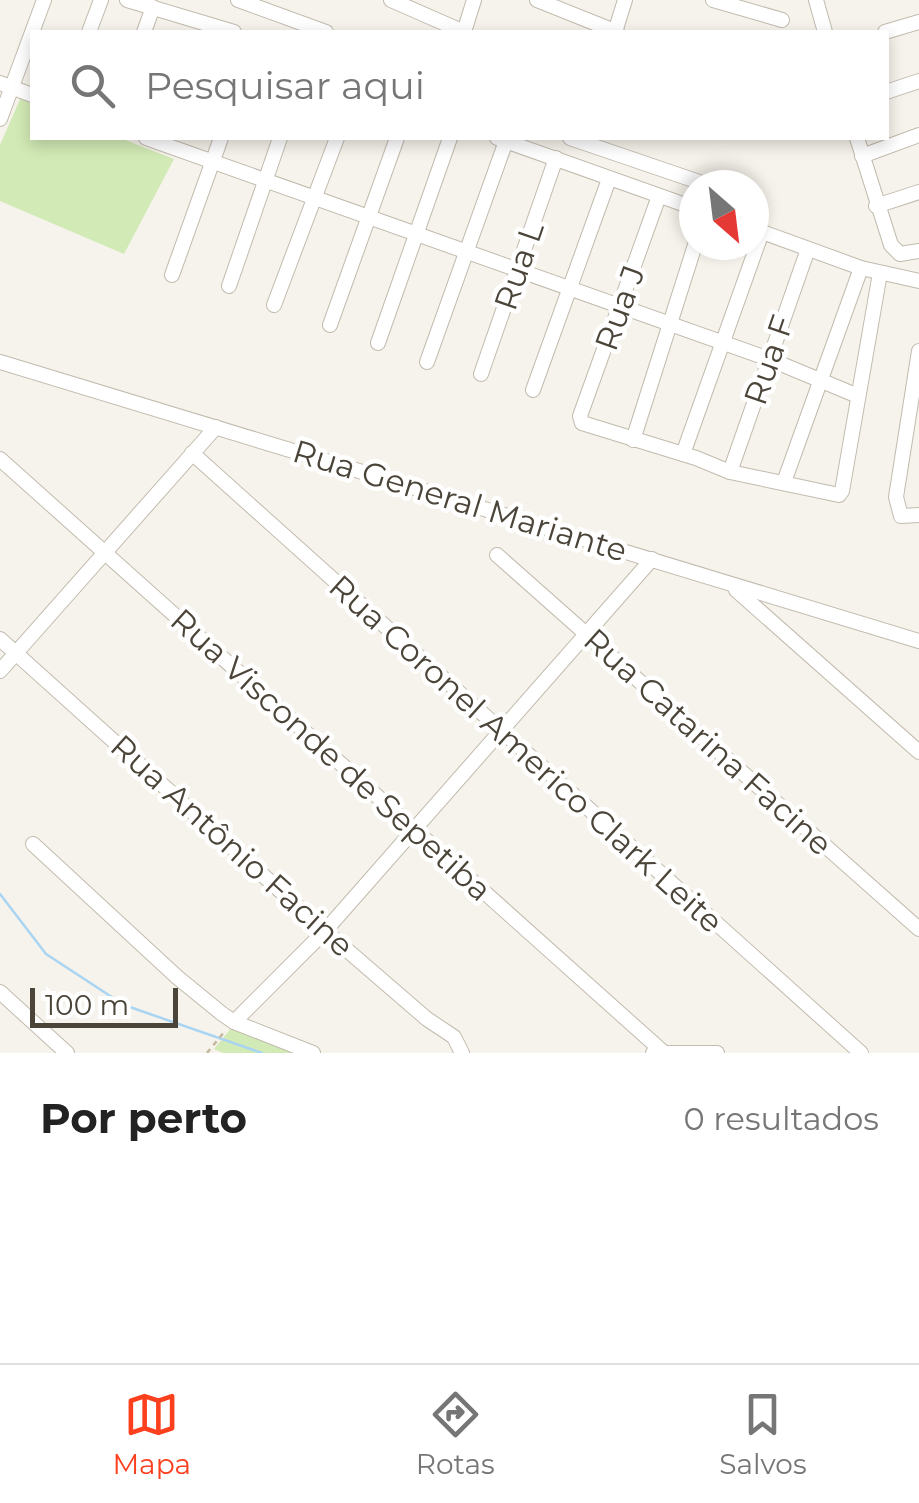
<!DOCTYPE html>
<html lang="pt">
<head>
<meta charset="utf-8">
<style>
	:root { --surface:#fff; --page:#f2f2f2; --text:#222; --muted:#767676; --line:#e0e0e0; --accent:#fc3f1d }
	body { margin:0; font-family:Montserrat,sans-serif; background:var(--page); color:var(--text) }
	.compass { position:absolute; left:679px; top:170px; width:90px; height:90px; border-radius:50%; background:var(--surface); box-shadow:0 5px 15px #0003; rotate:152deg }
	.scale { position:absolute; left:30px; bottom:25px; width:148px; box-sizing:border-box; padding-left:10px; border:5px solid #4b4439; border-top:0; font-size:28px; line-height:35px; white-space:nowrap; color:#4b4439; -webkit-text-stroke:8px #fff; paint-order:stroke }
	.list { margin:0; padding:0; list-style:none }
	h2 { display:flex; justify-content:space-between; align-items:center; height:130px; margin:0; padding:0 40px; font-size:42px }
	h2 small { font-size:32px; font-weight:400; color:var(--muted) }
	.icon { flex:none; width:55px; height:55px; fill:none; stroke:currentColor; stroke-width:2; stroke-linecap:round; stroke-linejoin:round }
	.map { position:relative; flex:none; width:919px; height:1053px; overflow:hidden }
	.search { position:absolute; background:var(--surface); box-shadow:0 5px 15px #0003; left:30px; right:30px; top:30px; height:110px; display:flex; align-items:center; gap:25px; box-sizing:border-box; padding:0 35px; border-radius:0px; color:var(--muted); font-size:38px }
	.sheet { height:310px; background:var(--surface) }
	nav { display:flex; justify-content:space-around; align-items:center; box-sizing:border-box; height:140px; border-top:2px solid var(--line); background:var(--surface); font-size:28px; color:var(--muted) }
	nav a { display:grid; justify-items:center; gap:5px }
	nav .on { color:var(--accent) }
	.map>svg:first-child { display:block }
	.green { fill:#d2eab5 }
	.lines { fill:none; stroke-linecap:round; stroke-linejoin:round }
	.stream { stroke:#a9d4f2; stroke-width:2.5 }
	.minor-casing { stroke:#c2bbae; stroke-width:16 }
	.path { stroke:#c4b79f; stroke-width:2.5; stroke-dasharray:5 5; stroke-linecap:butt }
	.minor { stroke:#fff; stroke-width:14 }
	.labels { text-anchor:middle; stroke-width:9; stroke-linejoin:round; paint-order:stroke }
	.street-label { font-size:32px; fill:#4b4439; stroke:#fff }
</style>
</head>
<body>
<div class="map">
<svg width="919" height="1053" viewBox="0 0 919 1053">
	<rect width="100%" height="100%" fill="#f6f3ec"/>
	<!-- green -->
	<g class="green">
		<path d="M21 97 32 102V138H120L174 159 124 254 0 201V145Z"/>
		<path d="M232 1027 293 1053H223L214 1049Z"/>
	</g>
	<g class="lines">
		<!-- stream -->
		<path class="stream" d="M0 894 46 954 124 1005 262 1053"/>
		<defs>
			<g id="minor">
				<path d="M127 0 234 32"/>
				<path d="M238 0 326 32"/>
				<path d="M391 0 464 32"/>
				<path d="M537 0 617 32"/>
				<path d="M713 0 782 20"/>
				<path d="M816 0 825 32"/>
				<path d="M89 32 101 0"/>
				<path d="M144 32 153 7"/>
				<path d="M464 32 474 0"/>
				<path d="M615 32 625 0"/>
				<path d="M885 32 919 22"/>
				<path d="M0 83 32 95"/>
				<path d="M886 92 919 81"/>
				<path d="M0 119 44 0"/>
				<path d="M146 138 769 359 858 396"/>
				<path d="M497 138 694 208"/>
				<path d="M570 138 708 185"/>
				<path d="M857 138 891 245 900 254 919 251"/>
				<path d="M862 156 919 135"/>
				<path d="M659 196 580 416 582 423 696 458 730 472 839 495 842 491 880 273"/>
				<path d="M876 206 919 192"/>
				<path d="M754 229 861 268 919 281"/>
				<path d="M172 275 221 138"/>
				<path d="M229 286 280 138"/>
				<path d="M274 305 337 138"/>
				<path d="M330 325 397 138"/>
				<path d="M378 343 450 138"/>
				<path d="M919 351 896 497 901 516 919 515"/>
				<path d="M0 362 919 641"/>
				<path d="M427 362 506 141"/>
				<path d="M481 374 556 158"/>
				<path d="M533 390 609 179"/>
				<path d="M633 440 695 245"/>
				<path d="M192 453 861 1053"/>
				<path d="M683 454 762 232"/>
				<path d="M0 459 662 1051"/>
				<path d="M730 472 808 249"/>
				<path d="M784 482 861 268"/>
				<path d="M497 555 919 929"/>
				<path d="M736 590 919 752"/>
				<path d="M0 639 325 931 427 1019 454 1037 462 1053"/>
				<path d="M0 671 216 427"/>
				<path d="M33 844 177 977 221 1013 234 1022 313 1053"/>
				<path d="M0 992 67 1053"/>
				<path d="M234 1022 325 931 652 559"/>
				<path d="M653 1053H717"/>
			</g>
		</defs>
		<!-- minor casing -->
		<use href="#minor" class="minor-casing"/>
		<!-- path -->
		<path class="path" d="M207 1053 225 1031"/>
		<!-- minor -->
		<use href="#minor" class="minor"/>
	</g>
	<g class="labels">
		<!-- street labels -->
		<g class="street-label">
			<text transform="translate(519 266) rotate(-71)" y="11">Rua L</text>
			<text transform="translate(620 308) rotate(-70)" y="11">Rua J</text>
			<text transform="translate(769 360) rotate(-71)" y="11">Rua F</text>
			<text transform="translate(460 501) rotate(17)" y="11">Rua General Mariante</text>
			<text transform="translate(708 742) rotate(42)" y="11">Rua Catarina Facine</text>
			<text transform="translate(526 754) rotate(42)" y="11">Rua Coronel Americo Clark Leite</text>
			<text transform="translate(331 755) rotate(42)" y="11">Rua Visconde de Sepetiba</text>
			<text transform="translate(232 846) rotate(42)" y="11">Rua Antônio Facine</text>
		</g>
	</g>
</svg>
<svg class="compass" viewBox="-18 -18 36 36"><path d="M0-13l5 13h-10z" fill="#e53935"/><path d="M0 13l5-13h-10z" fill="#767676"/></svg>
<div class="scale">100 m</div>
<div class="search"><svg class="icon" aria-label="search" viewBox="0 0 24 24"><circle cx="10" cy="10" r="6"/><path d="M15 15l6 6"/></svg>Pesquisar aqui</div>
</div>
<section class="sheet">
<h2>Por perto<small>0 resultados</small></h2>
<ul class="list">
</ul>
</section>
<nav>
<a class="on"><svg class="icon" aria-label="map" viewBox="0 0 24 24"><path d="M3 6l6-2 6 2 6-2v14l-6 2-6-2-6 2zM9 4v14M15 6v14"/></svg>Mapa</a>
<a><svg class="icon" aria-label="directions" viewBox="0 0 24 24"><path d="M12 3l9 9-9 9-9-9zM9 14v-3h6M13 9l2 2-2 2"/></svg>Rotas</a>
<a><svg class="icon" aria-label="saved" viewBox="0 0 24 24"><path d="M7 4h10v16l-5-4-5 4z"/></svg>Salvos</a>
</nav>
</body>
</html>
